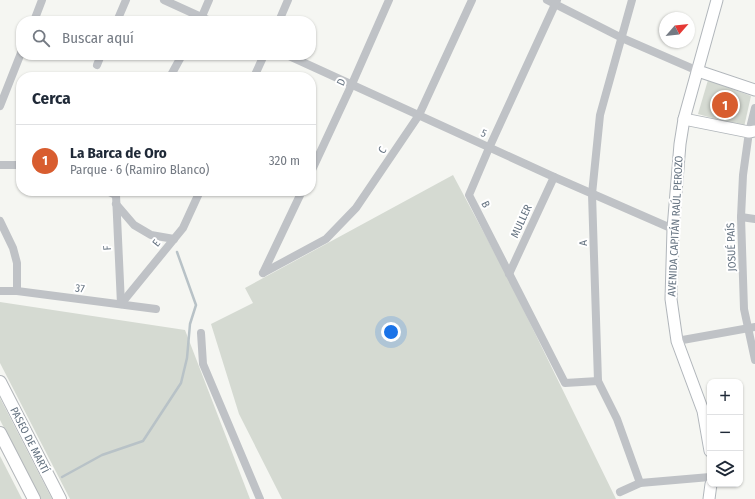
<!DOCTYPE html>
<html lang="es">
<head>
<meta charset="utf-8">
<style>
	:root { --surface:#fff; --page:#f6f6f7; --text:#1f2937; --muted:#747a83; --line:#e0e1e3; --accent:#d85d2f }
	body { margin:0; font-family:"Fira Sans Condensed",sans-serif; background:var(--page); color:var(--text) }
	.controls { position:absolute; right:12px; bottom:12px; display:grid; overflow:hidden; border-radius:8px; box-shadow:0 1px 3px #0004 }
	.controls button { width:36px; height:36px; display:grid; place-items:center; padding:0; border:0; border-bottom:1px solid var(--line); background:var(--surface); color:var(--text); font:20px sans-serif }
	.compass { position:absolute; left:659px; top:12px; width:36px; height:36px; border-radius:50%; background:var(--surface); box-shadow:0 1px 3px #0004; rotate:62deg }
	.you { position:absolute; left:391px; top:332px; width:14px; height:14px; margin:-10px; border:3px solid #fff; border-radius:50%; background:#1a73e8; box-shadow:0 0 0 6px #1a73e833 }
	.badge { display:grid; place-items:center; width:26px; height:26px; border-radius:50%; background:var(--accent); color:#fff; font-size:13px; font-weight:700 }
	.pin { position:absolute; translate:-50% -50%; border:2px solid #fff; box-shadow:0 1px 4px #0006 }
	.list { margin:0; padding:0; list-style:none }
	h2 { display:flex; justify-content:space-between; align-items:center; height:52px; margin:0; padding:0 16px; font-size:17px }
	h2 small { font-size:13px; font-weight:400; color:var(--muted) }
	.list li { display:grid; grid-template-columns:26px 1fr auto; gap:12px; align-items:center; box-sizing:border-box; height:72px; padding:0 16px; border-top:1px solid var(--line) }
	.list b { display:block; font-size:15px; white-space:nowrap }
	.list p { margin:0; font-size:13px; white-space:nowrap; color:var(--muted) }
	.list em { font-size:13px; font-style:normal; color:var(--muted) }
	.icon { flex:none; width:22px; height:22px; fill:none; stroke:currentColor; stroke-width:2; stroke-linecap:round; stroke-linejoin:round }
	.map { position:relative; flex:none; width:755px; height:499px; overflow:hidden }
	.search { position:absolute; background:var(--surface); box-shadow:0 1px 3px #0004; left:16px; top:16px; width:300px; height:44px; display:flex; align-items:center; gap:10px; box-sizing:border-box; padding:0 14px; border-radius:16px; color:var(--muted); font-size:15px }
	.panel { position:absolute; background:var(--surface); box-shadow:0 1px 3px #0004; left:16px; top:72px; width:300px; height:124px; border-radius:16px }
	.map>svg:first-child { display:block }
	.green { fill:#d5dad2 }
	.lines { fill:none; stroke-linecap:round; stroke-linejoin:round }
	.stream { stroke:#b8c2c7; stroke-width:2.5 }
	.secondary-casing { stroke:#b1b6bb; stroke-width:13 }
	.primary-casing { stroke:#b2b6ba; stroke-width:14 }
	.minor { stroke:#bfc2c6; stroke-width:8 }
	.secondary { stroke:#fff; stroke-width:11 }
	.primary { stroke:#fff; stroke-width:12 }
	.labels { text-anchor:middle; stroke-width:4; stroke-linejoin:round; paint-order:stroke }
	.street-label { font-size:11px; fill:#667482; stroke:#fff }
</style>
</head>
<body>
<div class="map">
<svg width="755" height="499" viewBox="0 0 755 499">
	<rect width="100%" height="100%" fill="#f5f6f2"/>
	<!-- green -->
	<g class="green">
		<path d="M708 80 751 96 744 127 698 114Z"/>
		<path d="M453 175 508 278 616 499H282L239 414 211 324 253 303 245 288Z"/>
		<path d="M0 302 185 330 250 499H70L0 363Z"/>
		<path d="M0 398 52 499H40L0 420Z"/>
		<path d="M0 456 22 499H0Z"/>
	</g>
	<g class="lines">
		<!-- stream -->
		<path class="stream" d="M62 477 102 455 143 441 181 383 187 358 190 324 196 305 177 252"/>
		<defs>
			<g id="secondary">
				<path d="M698 71 755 90"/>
				<path d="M684 119 749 132 755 131"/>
				<path d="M710 451 703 411 677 341 671 299 673 229 680 144 684 119 717 0"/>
				<path d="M709 499 711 484"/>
			</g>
			<g id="primary">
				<path d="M0 382 60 499"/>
				<path d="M0 433 34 499"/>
			</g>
		</defs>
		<!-- secondary casing -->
		<use href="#secondary" class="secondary-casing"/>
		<!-- primary casing -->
		<use href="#primary" class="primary-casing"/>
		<!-- minor -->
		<g class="minor">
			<path d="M164 0 210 21"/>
			<path d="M547 0 622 38 698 71"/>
			<path d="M557 0 489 148 469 195 565 383 598 381"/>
			<path d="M632 0 600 115 592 194 598 381 617 419 640 483"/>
			<path d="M34 21 42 0"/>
			<path d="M117 21 126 0"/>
			<path d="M200 21 209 0"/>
			<path d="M279 21 288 0"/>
			<path d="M287 55 554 177 673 229"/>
			<path d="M97 65 101 55"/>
			<path d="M170 77 182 55"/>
			<path d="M254 77 264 55"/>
			<path d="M0 106 21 53"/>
			<path d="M755 108 749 132 743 175 741 217 744 309 755 360"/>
			<path d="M0 165H21"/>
			<path d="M311 172 352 84 389 0"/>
			<path d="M107 191 116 195"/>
			<path d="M117 191 116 195 121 304"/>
			<path d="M116 204 134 225 151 235 174 239"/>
			<path d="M741 217 755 219"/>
			<path d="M0 221 13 248 17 263V291"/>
			<path d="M263 273 326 239 356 208 419 115 472 0"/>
			<path d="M263 273 302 191"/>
			<path d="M509 274 554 177"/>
			<path d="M0 291H17L156 309"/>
			<path d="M121 304 183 228 200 191"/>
			<path d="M201 333 203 364 260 499"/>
			<path d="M677 341 755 327"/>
			<path d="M620 492 640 483 710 477"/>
		</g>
		<!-- secondary -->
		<use href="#secondary" class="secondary"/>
		<!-- primary -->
		<use href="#primary" class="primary"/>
	</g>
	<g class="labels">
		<!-- street labels -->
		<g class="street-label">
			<text transform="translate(341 82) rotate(-66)" y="4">D</text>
			<text transform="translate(484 133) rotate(25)" y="4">5</text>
			<text transform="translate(382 150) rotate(-56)" y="4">C</text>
			<text transform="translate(486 204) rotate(63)" y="4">B</text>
			<text transform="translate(521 221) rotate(-65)" y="4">MULLER</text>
			<text transform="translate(675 226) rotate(-87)" y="4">AVENIDA CAPITÁN RAÚL PEROZO</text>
			<text transform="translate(156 243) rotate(-51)" y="4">E</text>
			<text transform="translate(583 243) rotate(-92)" y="4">A</text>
			<text transform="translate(731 247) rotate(-92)" y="4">JOSUÉ PAÍS</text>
			<text transform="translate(107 248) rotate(-93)" y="4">F</text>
			<text transform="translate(80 288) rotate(7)" y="4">37</text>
			<text transform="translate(30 440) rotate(63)" y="4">PASEO DE MARTÍ</text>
		</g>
	</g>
</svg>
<div class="controls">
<button>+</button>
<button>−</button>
<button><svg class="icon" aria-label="layers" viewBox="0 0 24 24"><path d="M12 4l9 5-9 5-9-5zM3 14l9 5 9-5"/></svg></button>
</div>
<svg class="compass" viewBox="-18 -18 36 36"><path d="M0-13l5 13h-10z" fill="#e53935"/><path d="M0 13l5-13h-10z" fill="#747a83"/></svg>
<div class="you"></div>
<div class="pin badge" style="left:725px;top:105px">1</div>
<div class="search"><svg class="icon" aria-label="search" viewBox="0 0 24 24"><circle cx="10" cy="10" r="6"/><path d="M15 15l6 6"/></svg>Buscar aquí</div>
<section class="panel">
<h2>Cerca<small></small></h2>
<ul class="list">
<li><span class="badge">1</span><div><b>La Barca de Oro</b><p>Parque · 6 (Ramiro Blanco)</p></div><em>320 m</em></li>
</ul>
</section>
</div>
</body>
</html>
